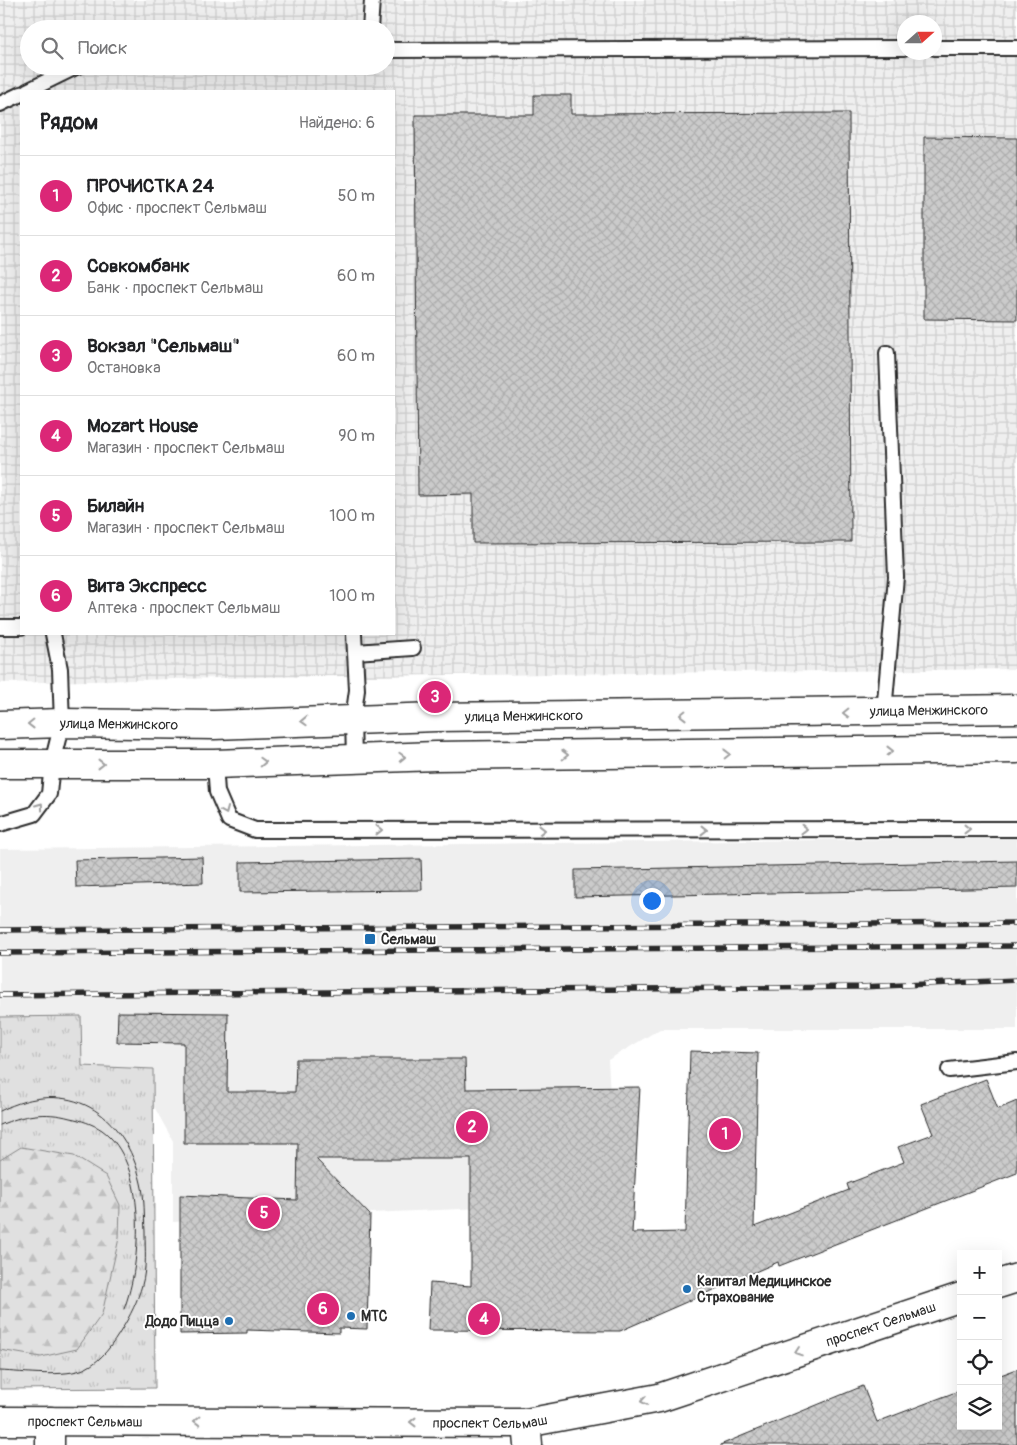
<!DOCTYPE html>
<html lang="ru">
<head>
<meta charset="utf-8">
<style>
	:root { --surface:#fff; --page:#f2f2f2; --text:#202124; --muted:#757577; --line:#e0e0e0; --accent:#db2777 }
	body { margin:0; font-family:Pangolin,sans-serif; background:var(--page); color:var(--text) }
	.controls { position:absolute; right:15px; bottom:15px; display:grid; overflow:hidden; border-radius:0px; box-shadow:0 5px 20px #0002 }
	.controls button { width:45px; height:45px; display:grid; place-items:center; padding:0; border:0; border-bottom:1px solid var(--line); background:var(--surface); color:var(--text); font:25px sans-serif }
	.compass { position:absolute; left:897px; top:15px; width:45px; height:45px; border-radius:50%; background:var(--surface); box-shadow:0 5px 20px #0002; rotate:69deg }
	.you { position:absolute; left:651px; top:900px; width:18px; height:18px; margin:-12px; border:4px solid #fff; border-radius:50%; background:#1a73e8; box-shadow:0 0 0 8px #1a73e833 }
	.badge { display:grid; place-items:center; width:32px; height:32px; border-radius:50%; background:var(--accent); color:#fff; font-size:16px; font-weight:700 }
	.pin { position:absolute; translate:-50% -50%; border:2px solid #fff; box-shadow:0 1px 5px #0006 }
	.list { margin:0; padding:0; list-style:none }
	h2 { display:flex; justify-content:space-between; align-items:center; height:65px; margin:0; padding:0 20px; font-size:21px }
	h2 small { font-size:16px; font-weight:400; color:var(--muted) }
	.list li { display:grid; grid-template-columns:32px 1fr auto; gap:15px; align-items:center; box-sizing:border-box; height:80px; padding:0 20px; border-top:1px solid var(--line) }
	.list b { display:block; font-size:19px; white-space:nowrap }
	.list p { margin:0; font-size:16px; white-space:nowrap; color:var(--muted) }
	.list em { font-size:16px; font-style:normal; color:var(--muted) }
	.icon { flex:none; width:28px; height:28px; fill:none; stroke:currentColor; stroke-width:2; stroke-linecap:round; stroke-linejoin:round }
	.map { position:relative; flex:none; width:1017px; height:1445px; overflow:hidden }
	.search { position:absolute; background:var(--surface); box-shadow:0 5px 20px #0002; left:20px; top:20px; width:375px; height:55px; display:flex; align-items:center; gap:12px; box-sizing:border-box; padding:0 18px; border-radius:28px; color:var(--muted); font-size:19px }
	.panel { position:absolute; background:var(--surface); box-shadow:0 5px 20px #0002; left:20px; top:90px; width:375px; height:545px; border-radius:0px }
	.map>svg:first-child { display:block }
	.built { fill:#efefef }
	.industrial { fill:url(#industrial-grid); fill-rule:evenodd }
	.grass { fill:url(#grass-tufts); stroke:#868686 }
	.forest { fill:url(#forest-firs); stroke:#868686 }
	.building { fill:url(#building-cross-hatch); stroke:#2b2b2b }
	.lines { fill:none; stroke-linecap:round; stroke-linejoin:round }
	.service-casing { stroke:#2b2b2b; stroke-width:18 }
	.minor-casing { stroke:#2b2b2b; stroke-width:31 }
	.secondary-casing { stroke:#2b2b2b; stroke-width:31 }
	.primary-casing { stroke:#2b2b2b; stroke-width:31 }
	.service { stroke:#fff; stroke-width:14 }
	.minor { stroke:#fff; stroke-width:28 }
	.secondary { stroke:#fff; stroke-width:28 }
	.primary { stroke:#fff; stroke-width:28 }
	.tram { stroke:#2b2b2b; stroke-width:1 }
	.rail-casing { stroke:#2b2b2b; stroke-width:5.5 }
	.rail { stroke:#fff; stroke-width:4; stroke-dasharray:11; stroke-linecap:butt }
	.oneway { stroke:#a0a0a0 }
	.poi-dot { fill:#1f6fb2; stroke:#fff; stroke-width:2 }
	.labels { text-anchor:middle; stroke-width:4; stroke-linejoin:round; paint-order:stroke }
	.street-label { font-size:14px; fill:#2b2b2b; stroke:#fff }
	.poi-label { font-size:14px; font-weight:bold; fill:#2b2b2b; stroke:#fff; text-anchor:start }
</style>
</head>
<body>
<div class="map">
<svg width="1017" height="1445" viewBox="0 0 1017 1445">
	<defs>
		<pattern id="industrial-grid" width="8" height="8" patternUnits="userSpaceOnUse" patternTransform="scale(1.25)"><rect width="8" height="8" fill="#efefef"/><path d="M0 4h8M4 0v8" fill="none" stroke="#cdcdcd"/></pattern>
		<pattern id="grass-tufts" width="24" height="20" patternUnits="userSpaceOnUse" patternTransform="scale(1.25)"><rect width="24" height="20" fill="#e0e0e0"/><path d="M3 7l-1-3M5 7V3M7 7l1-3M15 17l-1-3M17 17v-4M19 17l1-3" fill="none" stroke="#c0c0c0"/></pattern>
		<pattern id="forest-firs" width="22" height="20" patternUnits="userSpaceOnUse" patternTransform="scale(1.25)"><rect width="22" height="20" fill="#e0e0e0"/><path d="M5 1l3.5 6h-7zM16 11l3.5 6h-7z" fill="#c0c0c0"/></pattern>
		<pattern id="building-cross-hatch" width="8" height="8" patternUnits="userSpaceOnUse" patternTransform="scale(1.25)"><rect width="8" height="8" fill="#cbcbcb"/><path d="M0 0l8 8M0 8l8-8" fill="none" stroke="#aeaeae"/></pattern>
	</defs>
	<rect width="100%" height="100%" fill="#fff"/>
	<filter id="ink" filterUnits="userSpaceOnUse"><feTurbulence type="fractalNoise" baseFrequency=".02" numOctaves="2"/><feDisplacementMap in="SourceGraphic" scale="10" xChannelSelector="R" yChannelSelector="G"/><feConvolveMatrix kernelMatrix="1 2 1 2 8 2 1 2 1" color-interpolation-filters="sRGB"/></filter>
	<g filter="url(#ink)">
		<!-- built -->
		<path class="built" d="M1017 838V1029H660L608 1060 616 1202 173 1222V1141L136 1074 0 1066V849Z"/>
		<!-- industrial -->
		<path class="industrial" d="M0 0H1017V669L262 677 0 683ZM904 22H934V52H904ZM29 29H386V66H29ZM21 91H394V634H21Z"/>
		<!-- grass -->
		<path class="grass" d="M81 1016 82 1066 153 1069 155 1388 0 1389V1017Z"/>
		<!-- forest -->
		<path class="forest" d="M21 1147 74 1156 106 1176 120 1205 119 1238 102 1314 77 1349 41 1357 0 1350V1160Z"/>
		<!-- building -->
		<g class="building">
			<path d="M534 95H571V114L849 113 851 542 473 543V494L418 495 415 115H534Z"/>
			<path d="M924 137 1017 138V320L924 319Z"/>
			<path d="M202 857 203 883 76 887 75 860Z"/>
			<path d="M421 859 422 890 240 892V862Z"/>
			<path d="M1017 861V888L575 897V870Z"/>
			<path d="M118 1012 228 1013 227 1092H295L296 1059H465L466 1089 640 1087 632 1233 685 1232 690 1051 758 1053 754 1227 849 1190 847 1184 904 1162 898 1147 933 1134 921 1104 986 1079 998 1109 1017 1101V1173L779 1266 778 1262 620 1331 428 1330 430 1283 471 1286V1159H316L370 1215 367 1329 339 1328V1333L247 1330V1333L180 1334V1195L297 1200 298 1143H184V1043L117 1042Z"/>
			<path d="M1017 1369V1445H720L863 1386 877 1422 961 1390V1426H998V1376Z"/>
		</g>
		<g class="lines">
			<defs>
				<g id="service">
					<path d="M370 29 372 0"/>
					<path d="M934 48H1017"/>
					<path d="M386 50 904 48"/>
					<path d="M27 91 78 66"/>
					<path d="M0 104 21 94"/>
					<path d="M0 627H21"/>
					<path d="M355 652 413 648"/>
					<path d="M884 712 896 577 887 353"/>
					<path d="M354 759 353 719 357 690 354 634"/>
					<path d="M215 764 217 792 229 820 255 830 1017 829"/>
					<path d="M0 824 34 814 49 794 52 763 62 723 60 669 53 634"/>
					<path d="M949 1070 1017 1062"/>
				</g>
				<g id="minor">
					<path d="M50 1421V1445"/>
					<path d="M526 1423 528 1445"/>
				</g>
				<g id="secondary">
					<path d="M998 1284 1017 1278"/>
					<path id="s1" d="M0 1421 526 1423 659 1398 961 1297"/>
				</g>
				<g id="primary">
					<path id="s2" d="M0 725 62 723 214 725 436 717 1017 709"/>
					<path d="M0 764H215L436 756 1017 749"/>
				</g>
			</defs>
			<!-- service casing -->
			<use href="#service" class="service-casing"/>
			<!-- minor casing -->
			<use href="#minor" class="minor-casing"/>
			<!-- secondary casing -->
			<use href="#secondary" class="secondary-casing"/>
			<!-- primary casing -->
			<use href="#primary" class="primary-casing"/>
			<!-- service -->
			<use href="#service" class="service"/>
			<!-- minor -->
			<use href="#minor" class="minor"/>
			<!-- secondary -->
			<use href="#secondary" class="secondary"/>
			<!-- primary -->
			<use href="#primary" class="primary"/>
			<!-- tram -->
			<g class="tram">
				<path d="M0 1111C68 1076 125 1112 141 1183 145 1199 144 1216 145 1232 145 1249 147 1268 142 1285 138 1300 130 1316 122 1329 113 1344 102 1360 86 1368 65 1378 24 1372 0 1371"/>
				<path d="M0 1125C23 1115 45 1111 70 1118 81 1120 93 1124 102 1130 148 1163 142 1263 124 1309"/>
			</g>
			<defs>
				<g id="rail">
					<path d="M0 930 1017 923"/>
					<path d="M0 953 1017 946"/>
					<path d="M0 995 860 987 1017 980"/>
				</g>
			</defs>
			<!-- rail casing -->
			<use href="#rail" class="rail-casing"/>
			<!-- rail -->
			<use href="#rail" class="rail"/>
		</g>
		<!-- one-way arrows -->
		<defs><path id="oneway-chevron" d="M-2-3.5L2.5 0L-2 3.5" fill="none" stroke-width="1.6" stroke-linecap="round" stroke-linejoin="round" transform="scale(1.25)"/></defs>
		<g class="oneway">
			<use href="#oneway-chevron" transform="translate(846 713) rotate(179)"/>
			<use href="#oneway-chevron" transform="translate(683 715) rotate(179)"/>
			<use href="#oneway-chevron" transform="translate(304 721) rotate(178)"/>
			<use href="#oneway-chevron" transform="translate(31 724) rotate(179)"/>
			<use href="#oneway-chevron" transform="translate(890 751) rotate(-1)"/>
			<use href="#oneway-chevron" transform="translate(727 754) rotate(-1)"/>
			<use href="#oneway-chevron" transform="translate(565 755) rotate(-1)"/>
			<use href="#oneway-chevron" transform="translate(402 757) rotate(-2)"/>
			<use href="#oneway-chevron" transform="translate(263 762) rotate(-2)"/>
			<use href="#oneway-chevron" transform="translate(101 764)"/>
			<use href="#oneway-chevron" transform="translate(40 806) rotate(-54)"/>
			<use href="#oneway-chevron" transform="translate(225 811) rotate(67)"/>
			<use href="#oneway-chevron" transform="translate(804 829)"/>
			<use href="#oneway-chevron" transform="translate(967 829)"/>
			<use href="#oneway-chevron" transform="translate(379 830)"/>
			<use href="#oneway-chevron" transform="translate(542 830)"/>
			<use href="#oneway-chevron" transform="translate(704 830)"/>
			<use href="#oneway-chevron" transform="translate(798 1352) rotate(161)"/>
			<use href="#oneway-chevron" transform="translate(644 1401) rotate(170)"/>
			<use href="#oneway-chevron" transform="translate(197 1421) rotate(179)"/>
			<use href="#oneway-chevron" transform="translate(413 1422) rotate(-180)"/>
		</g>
	</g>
	<!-- markers -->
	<g class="poi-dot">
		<rect x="364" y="933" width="12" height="12" rx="2.5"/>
		<circle cx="687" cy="1289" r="5"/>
		<circle cx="351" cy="1316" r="5"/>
		<circle cx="229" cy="1321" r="5"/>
	</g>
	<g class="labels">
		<!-- street labels -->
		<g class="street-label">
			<text dy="5" stroke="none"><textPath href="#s2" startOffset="929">улица Менжинского</textPath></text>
			<text dy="5" stroke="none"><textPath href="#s2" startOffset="524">улица Менжинского</textPath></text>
			<text dy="5" stroke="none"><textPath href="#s2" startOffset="119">улица Менжинского</textPath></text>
			<text dy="5" stroke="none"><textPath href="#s1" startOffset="895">проспект Сельмаш</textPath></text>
			<text dy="5" stroke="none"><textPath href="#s1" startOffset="490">проспект Сельмаш</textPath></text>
			<text dy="5" stroke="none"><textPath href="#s1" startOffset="85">проспект Сельмаш</textPath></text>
		</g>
		<!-- poi labels -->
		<g class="poi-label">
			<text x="381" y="944">Сельмаш</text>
			<text x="697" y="1286">Капитал Медицинское<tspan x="697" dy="16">Страхование</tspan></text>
			<text x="361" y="1321">МТС</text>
			<text x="219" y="1326" text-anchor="end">Додо Пицца</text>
		</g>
	</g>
</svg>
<div class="controls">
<button>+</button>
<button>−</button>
<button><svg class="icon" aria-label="locate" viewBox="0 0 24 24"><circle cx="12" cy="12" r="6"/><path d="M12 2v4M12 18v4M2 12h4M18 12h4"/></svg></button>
<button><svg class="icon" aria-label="layers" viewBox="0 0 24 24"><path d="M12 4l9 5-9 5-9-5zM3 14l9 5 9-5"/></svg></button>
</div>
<svg class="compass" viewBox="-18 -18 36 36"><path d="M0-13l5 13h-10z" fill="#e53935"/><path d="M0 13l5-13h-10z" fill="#757577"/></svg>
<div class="you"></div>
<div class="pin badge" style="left:725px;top:1134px">1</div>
<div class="pin badge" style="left:472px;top:1127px">2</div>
<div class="pin badge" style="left:435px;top:697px">3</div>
<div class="pin badge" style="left:484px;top:1319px">4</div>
<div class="pin badge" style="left:264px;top:1213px">5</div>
<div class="pin badge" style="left:323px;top:1309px">6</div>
<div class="search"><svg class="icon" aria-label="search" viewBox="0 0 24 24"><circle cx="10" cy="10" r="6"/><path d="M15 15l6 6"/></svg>Поиск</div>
<section class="panel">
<h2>Рядом<small>Найдено: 6</small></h2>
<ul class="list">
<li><span class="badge">1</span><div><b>ПРОЧИСТКА 24</b><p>Офис · проспект Сельмаш</p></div><em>50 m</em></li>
<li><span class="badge">2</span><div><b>Совкомбанк</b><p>Банк · проспект Сельмаш</p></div><em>60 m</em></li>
<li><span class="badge">3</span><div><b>Вокзал &quot;Сельмаш&quot;</b><p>Остановка</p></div><em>60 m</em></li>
<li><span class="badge">4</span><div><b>Mozart House</b><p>Магазин · проспект Сельмаш</p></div><em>90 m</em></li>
<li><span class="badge">5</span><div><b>Билайн</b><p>Магазин · проспект Сельмаш</p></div><em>100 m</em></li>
<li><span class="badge">6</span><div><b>Вита Экспресс</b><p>Аптека · проспект Сельмаш</p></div><em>100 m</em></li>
</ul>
</section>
</div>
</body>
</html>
